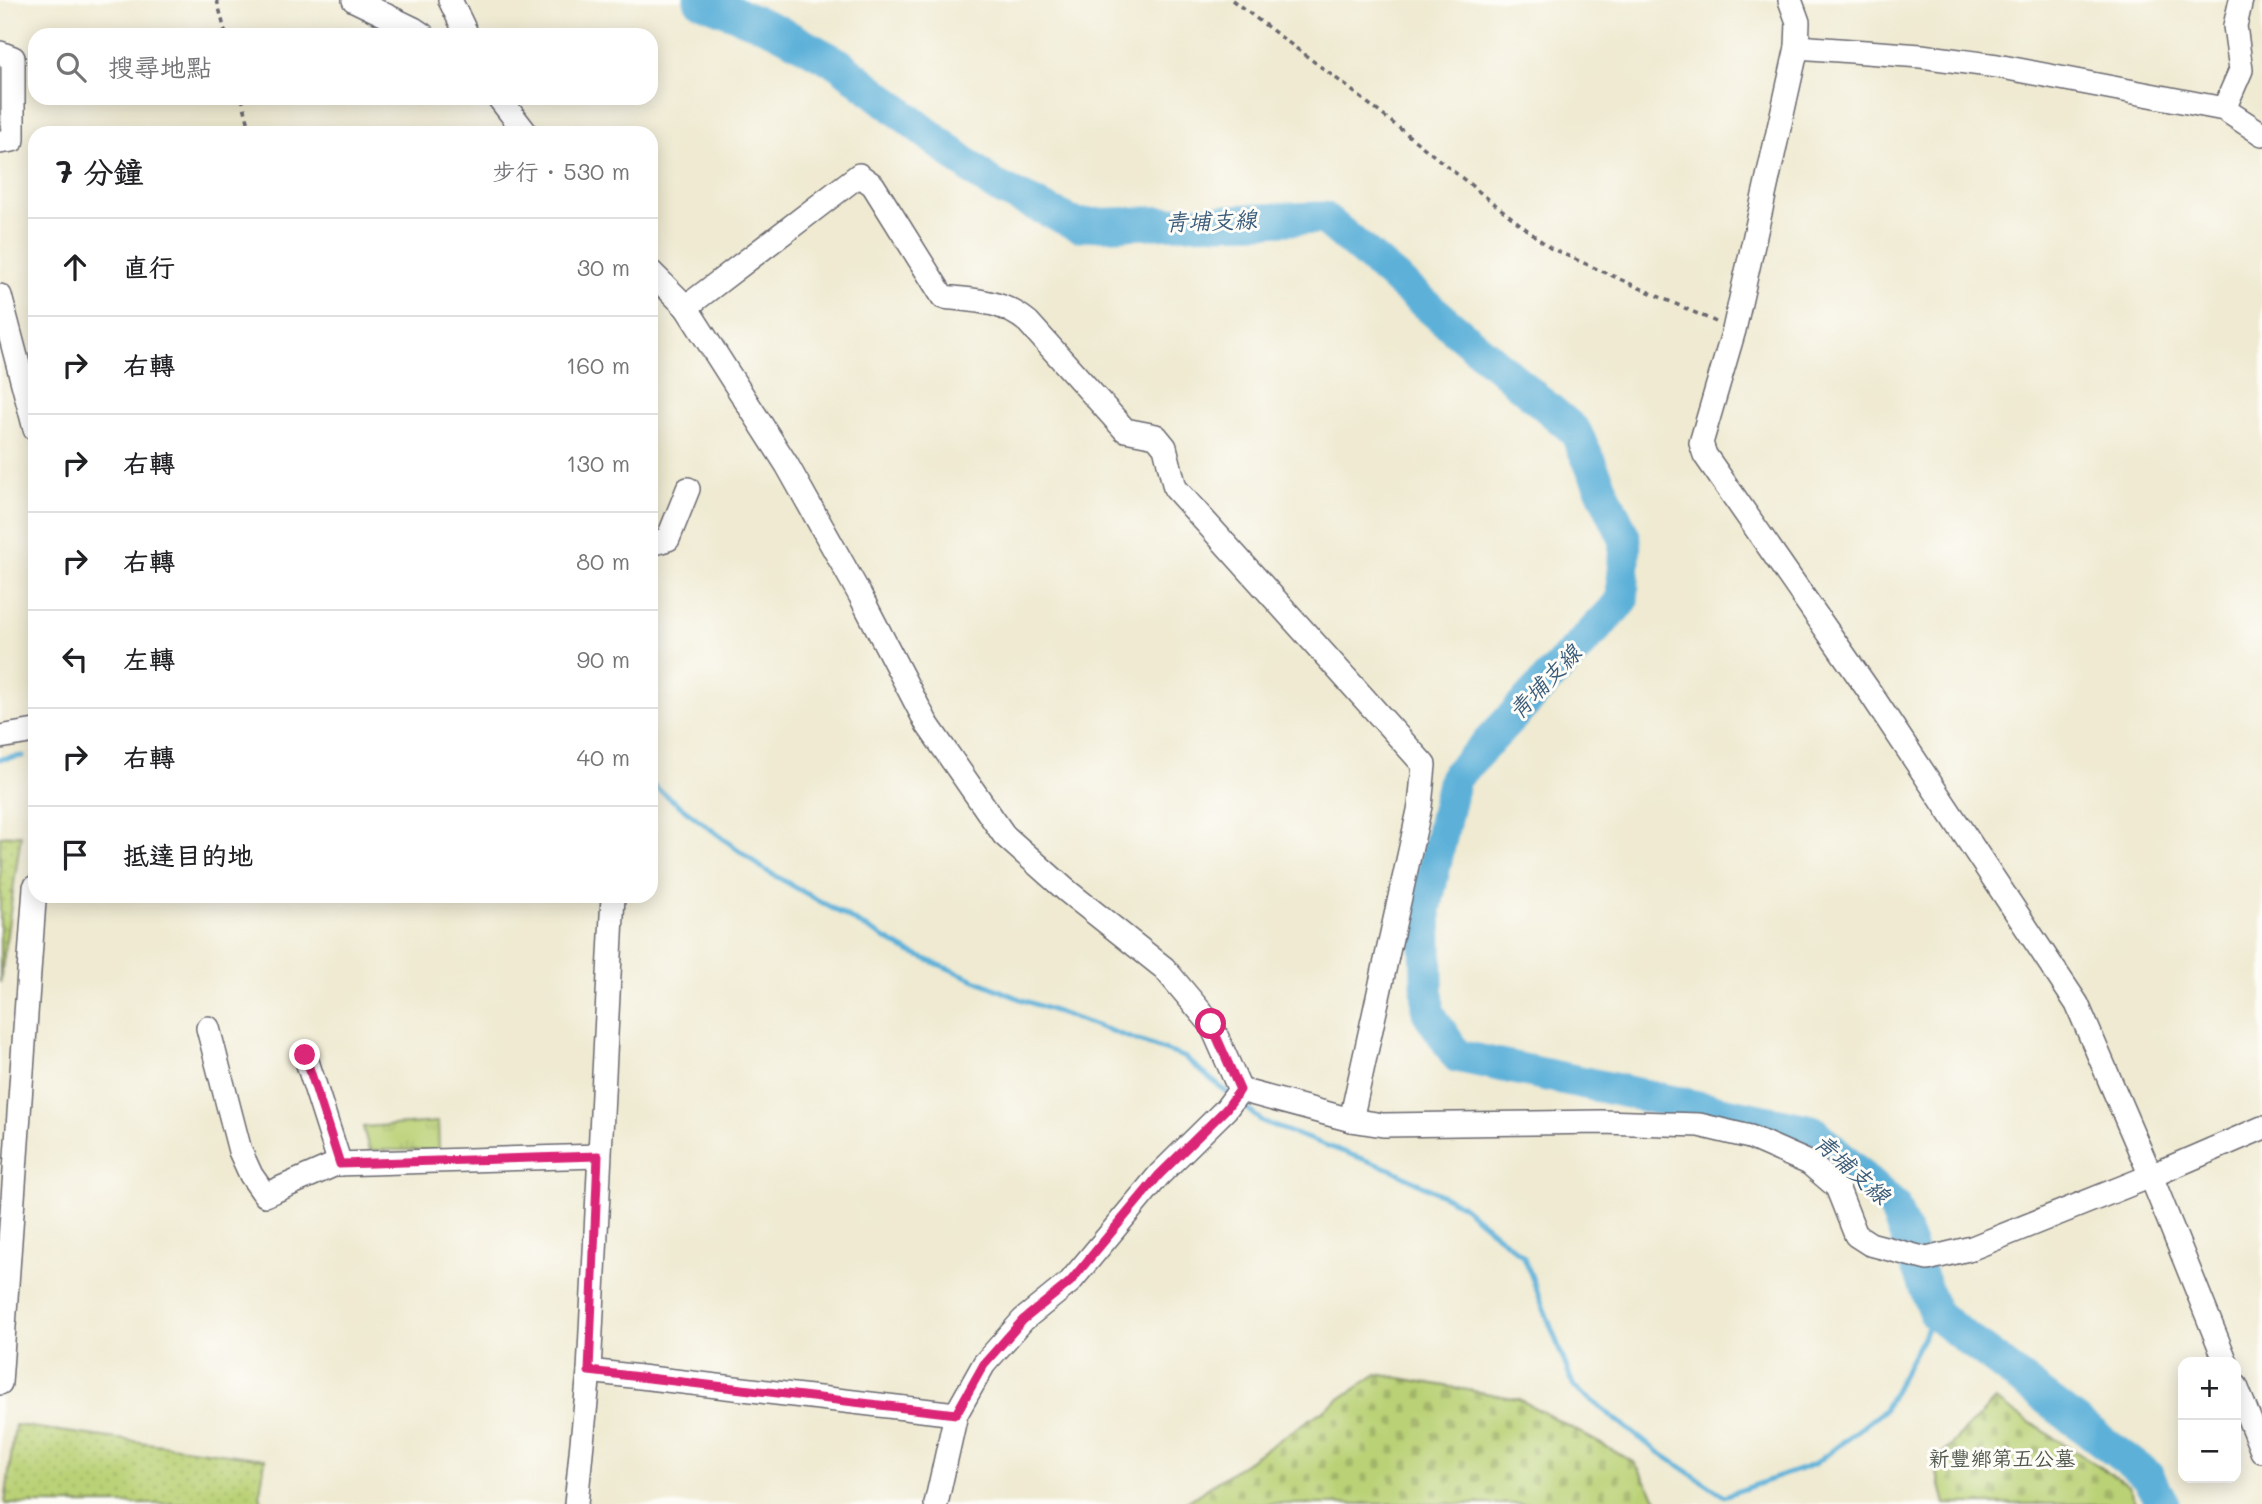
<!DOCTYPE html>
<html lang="zh-TW">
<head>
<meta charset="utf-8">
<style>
	:root { --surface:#fff; --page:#f2f2f2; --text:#202124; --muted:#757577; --line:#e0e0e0 }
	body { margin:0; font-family:Mali,"LXGW WenKai TC",sans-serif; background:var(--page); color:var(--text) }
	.controls { position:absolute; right:21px; bottom:21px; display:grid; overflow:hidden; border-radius:14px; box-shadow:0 4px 18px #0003 }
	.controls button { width:63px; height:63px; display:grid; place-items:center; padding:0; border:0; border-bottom:2px solid var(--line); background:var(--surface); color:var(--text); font:35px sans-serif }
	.stop { position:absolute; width:21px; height:21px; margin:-16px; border:5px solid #db2777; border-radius:50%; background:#fff }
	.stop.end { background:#db2777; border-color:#fff; box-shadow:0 2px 7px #0008 }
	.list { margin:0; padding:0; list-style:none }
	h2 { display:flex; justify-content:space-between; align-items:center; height:91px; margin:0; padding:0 28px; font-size:30px }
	h2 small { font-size:23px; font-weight:400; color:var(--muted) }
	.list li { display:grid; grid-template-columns:46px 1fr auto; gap:21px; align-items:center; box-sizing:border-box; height:98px; padding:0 28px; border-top:2px solid var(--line) }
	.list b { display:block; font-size:26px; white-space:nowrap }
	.list em { font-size:23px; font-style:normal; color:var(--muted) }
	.icon { flex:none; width:38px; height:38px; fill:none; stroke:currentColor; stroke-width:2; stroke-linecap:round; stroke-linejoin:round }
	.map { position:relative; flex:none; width:2262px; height:1504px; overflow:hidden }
	.search { position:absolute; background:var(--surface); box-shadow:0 4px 18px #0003; left:28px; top:28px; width:630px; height:77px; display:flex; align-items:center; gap:18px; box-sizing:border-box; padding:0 24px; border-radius:21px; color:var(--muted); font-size:26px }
	.panel { position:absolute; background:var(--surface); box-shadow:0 4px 18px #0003; left:28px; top:126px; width:630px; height:777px; border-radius:21px }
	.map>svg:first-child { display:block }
	.grass { fill:url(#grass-dots); stroke:#6e7a58; stroke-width:2 }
	.cemetery { fill:url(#cemetery-stones); stroke:#6e7a58; stroke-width:2 }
	.park { fill:url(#park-tufts); stroke:#6e7a58; stroke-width:2 }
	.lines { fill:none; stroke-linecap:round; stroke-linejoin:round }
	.stream { stroke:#5db1d9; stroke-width:5 }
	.river { stroke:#5db1d9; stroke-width:33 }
	.minor-casing { stroke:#6a6870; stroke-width:26 }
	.path { stroke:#6a6870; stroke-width:3.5; stroke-dasharray:5 5; stroke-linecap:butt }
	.minor { stroke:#fff; stroke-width:23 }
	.route { stroke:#db2777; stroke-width:9 }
	.labels { text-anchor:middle; stroke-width:6; stroke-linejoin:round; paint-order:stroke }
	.park-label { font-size:21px; fill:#50574d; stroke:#fdfcf7 }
	.water-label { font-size:23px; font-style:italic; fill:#3a5b7a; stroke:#fdfcf7 }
</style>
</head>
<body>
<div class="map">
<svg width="2262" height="1504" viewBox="0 0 2262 1504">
	<defs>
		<pattern id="grass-dots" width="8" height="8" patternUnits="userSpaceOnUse" patternTransform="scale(1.75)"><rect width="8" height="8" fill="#bad176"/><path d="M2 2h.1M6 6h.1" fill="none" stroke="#a0b367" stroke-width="1.8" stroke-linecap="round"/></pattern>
		<pattern id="cemetery-stones" width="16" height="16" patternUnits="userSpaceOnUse" patternTransform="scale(1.75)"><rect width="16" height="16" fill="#bad176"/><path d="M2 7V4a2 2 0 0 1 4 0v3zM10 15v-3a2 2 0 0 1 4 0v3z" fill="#a0b367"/></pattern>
		<pattern id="park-tufts" width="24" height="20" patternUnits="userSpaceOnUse" patternTransform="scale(1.75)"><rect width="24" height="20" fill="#bad176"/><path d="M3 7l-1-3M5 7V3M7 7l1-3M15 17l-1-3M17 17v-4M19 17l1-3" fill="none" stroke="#a0b367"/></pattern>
	</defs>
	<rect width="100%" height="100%" fill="#fdfcf7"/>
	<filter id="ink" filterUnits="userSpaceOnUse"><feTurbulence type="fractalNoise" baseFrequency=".0143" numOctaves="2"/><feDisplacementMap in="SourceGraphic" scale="14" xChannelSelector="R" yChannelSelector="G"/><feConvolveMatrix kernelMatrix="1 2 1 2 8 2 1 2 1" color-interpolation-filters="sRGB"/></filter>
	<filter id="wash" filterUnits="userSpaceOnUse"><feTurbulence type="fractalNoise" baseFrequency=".00686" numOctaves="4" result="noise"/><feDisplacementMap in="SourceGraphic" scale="28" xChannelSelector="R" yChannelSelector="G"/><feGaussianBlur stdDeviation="1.57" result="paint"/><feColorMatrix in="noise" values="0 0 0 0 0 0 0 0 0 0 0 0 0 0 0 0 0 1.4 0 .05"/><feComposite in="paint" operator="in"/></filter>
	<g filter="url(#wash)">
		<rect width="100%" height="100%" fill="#efead1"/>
		<!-- grass -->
		<g class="grass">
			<path d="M21 835 0 983V836Z"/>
			<path d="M15 1425 265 1459 260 1494 262 1504H5Z"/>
		</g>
		<!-- cemetery -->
		<g class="cemetery">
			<path d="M1377 1374 1519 1399 1634 1462 1660 1504H1184Z"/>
			<path d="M1995 1400 2129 1486 2137 1504H1945L1934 1462Z"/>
		</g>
		<!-- park -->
		<path class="park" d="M438 1122 439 1150H369L363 1127Z"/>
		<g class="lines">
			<!-- stream -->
			<g class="stream">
				<path d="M0 759 23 756"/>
				<path d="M651 784 765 870 909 952 1020 999 1184 1057 1230 1095"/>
				<path d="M1237 1101 1263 1122 1395 1171 1461 1205 1524 1257 1574 1387 1650 1446 1724 1496 1815 1464 1884 1410 1935 1314"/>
			</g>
			<!-- river -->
			<path class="river" d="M700 0 776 30 839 64 993 185 1078 225 1324 218 1575 431 1625 539 1622 601 1454 778 1425 910 1428 1012 1457 1056 1812 1131 1894 1206 1935 1314 2148 1476 2163 1504"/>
		</g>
	</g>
	<g filter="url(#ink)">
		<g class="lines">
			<defs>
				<g id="minor">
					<path d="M354 0 414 29 423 35"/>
					<path d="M450 0 467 35"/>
					<path d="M1790 0 1798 22 1797 47 1734 330 1701 443 1705 455 1869 691 2077 1004 2151 1176 2226 1362"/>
					<path d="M1797 47 1921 56 1997 66 2224 109 2262 134"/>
					<path d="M0 53 13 58V140L0 142"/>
					<path d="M499 98 526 133"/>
					<path d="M2224 109 2241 70 2235 26 2241 0"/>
					<path d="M651 272 686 307 787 465 860 595 927 724 1004 835 1067 891 1164 968 1211 1024 1240 1090"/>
					<path d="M0 296 35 429"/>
					<path d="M686 307 859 175 873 185 943 297C977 301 1001 300 1028 322L1125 430 1156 436 1165 447 1175 488 1424 765 1420 806 1351 1120"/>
					<path d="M651 544 668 539 688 489"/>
					<path d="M0 737 35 731"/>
					<path d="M208 1028 240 1151 251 1175 265 1195 336 1164 598 1156"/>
					<path d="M305 1055 340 1164"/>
					<path d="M1240 1090 1351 1120 1383 1125 1601 1122 1699 1125 1750 1137 1809 1163 1837 1187 1856 1235 1870 1244 1927 1259 1972 1248 2151 1176 2262 1128"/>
					<path d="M589 1371 956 1414"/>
					<path d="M0 1383 35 887"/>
					<path d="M2236 1386 2262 1451"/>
					<path d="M576 1504 589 1371 613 896"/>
					<path d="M936 1504 956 1414 984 1364 1023 1320 1070 1282 1159 1175 1226 1109 1240 1090"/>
				</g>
			</defs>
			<!-- minor casing -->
			<use href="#minor" class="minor-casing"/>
			<!-- path -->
			<g class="path">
				<path d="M217 0 226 35"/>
				<path d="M1232 0 1345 85 1550 248 1716 322"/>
				<path d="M242 98 251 133"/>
			</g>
			<!-- minor -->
			<use href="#minor" class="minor"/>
		</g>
	</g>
	<g class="lines" filter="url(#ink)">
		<!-- route -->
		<path class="route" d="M305 1055 340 1164 598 1156 589 1371 956 1414 984 1364 1023 1320 1070 1282 1159 1175 1226 1109 1240 1090 1211 1024"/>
	</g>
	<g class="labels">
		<!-- park labels -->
		<g class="park-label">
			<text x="2002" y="1466">新豐鄉第五公墓</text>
		</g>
		<!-- water labels -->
		<g class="water-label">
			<text transform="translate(1211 221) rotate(-2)" y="8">青埔支線</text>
			<text transform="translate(1545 682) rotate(-46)" y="8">青埔支線</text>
			<text transform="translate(1852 1169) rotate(42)" y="8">青埔支線</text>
		</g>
	</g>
</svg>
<div class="controls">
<button>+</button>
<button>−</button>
</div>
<div class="stop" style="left:1211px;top:1024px"></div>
<div class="stop end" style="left:305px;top:1055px"></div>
<div class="search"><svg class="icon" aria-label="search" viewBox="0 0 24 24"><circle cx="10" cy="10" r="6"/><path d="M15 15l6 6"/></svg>搜尋地點</div>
<section class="panel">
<h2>7 分鐘<small>步行 · 530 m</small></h2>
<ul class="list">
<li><svg class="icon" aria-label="ahead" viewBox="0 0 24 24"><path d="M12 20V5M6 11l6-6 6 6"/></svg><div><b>直行</b></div><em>30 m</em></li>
<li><svg class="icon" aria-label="right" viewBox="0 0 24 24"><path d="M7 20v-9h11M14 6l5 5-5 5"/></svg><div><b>右轉</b></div><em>160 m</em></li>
<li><svg class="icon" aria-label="right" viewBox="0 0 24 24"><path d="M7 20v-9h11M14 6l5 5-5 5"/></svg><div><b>右轉</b></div><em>130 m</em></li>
<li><svg class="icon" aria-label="right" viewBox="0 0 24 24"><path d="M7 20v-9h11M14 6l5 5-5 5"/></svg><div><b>右轉</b></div><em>80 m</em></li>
<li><svg class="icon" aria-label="left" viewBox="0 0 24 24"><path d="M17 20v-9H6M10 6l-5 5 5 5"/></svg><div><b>左轉</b></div><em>90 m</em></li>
<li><svg class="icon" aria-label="right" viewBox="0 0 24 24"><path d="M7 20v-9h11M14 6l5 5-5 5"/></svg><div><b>右轉</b></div><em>40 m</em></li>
<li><svg class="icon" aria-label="arrive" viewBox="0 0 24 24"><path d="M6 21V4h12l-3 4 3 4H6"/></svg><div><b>抵達目的地</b></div></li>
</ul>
</section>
</div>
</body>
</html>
